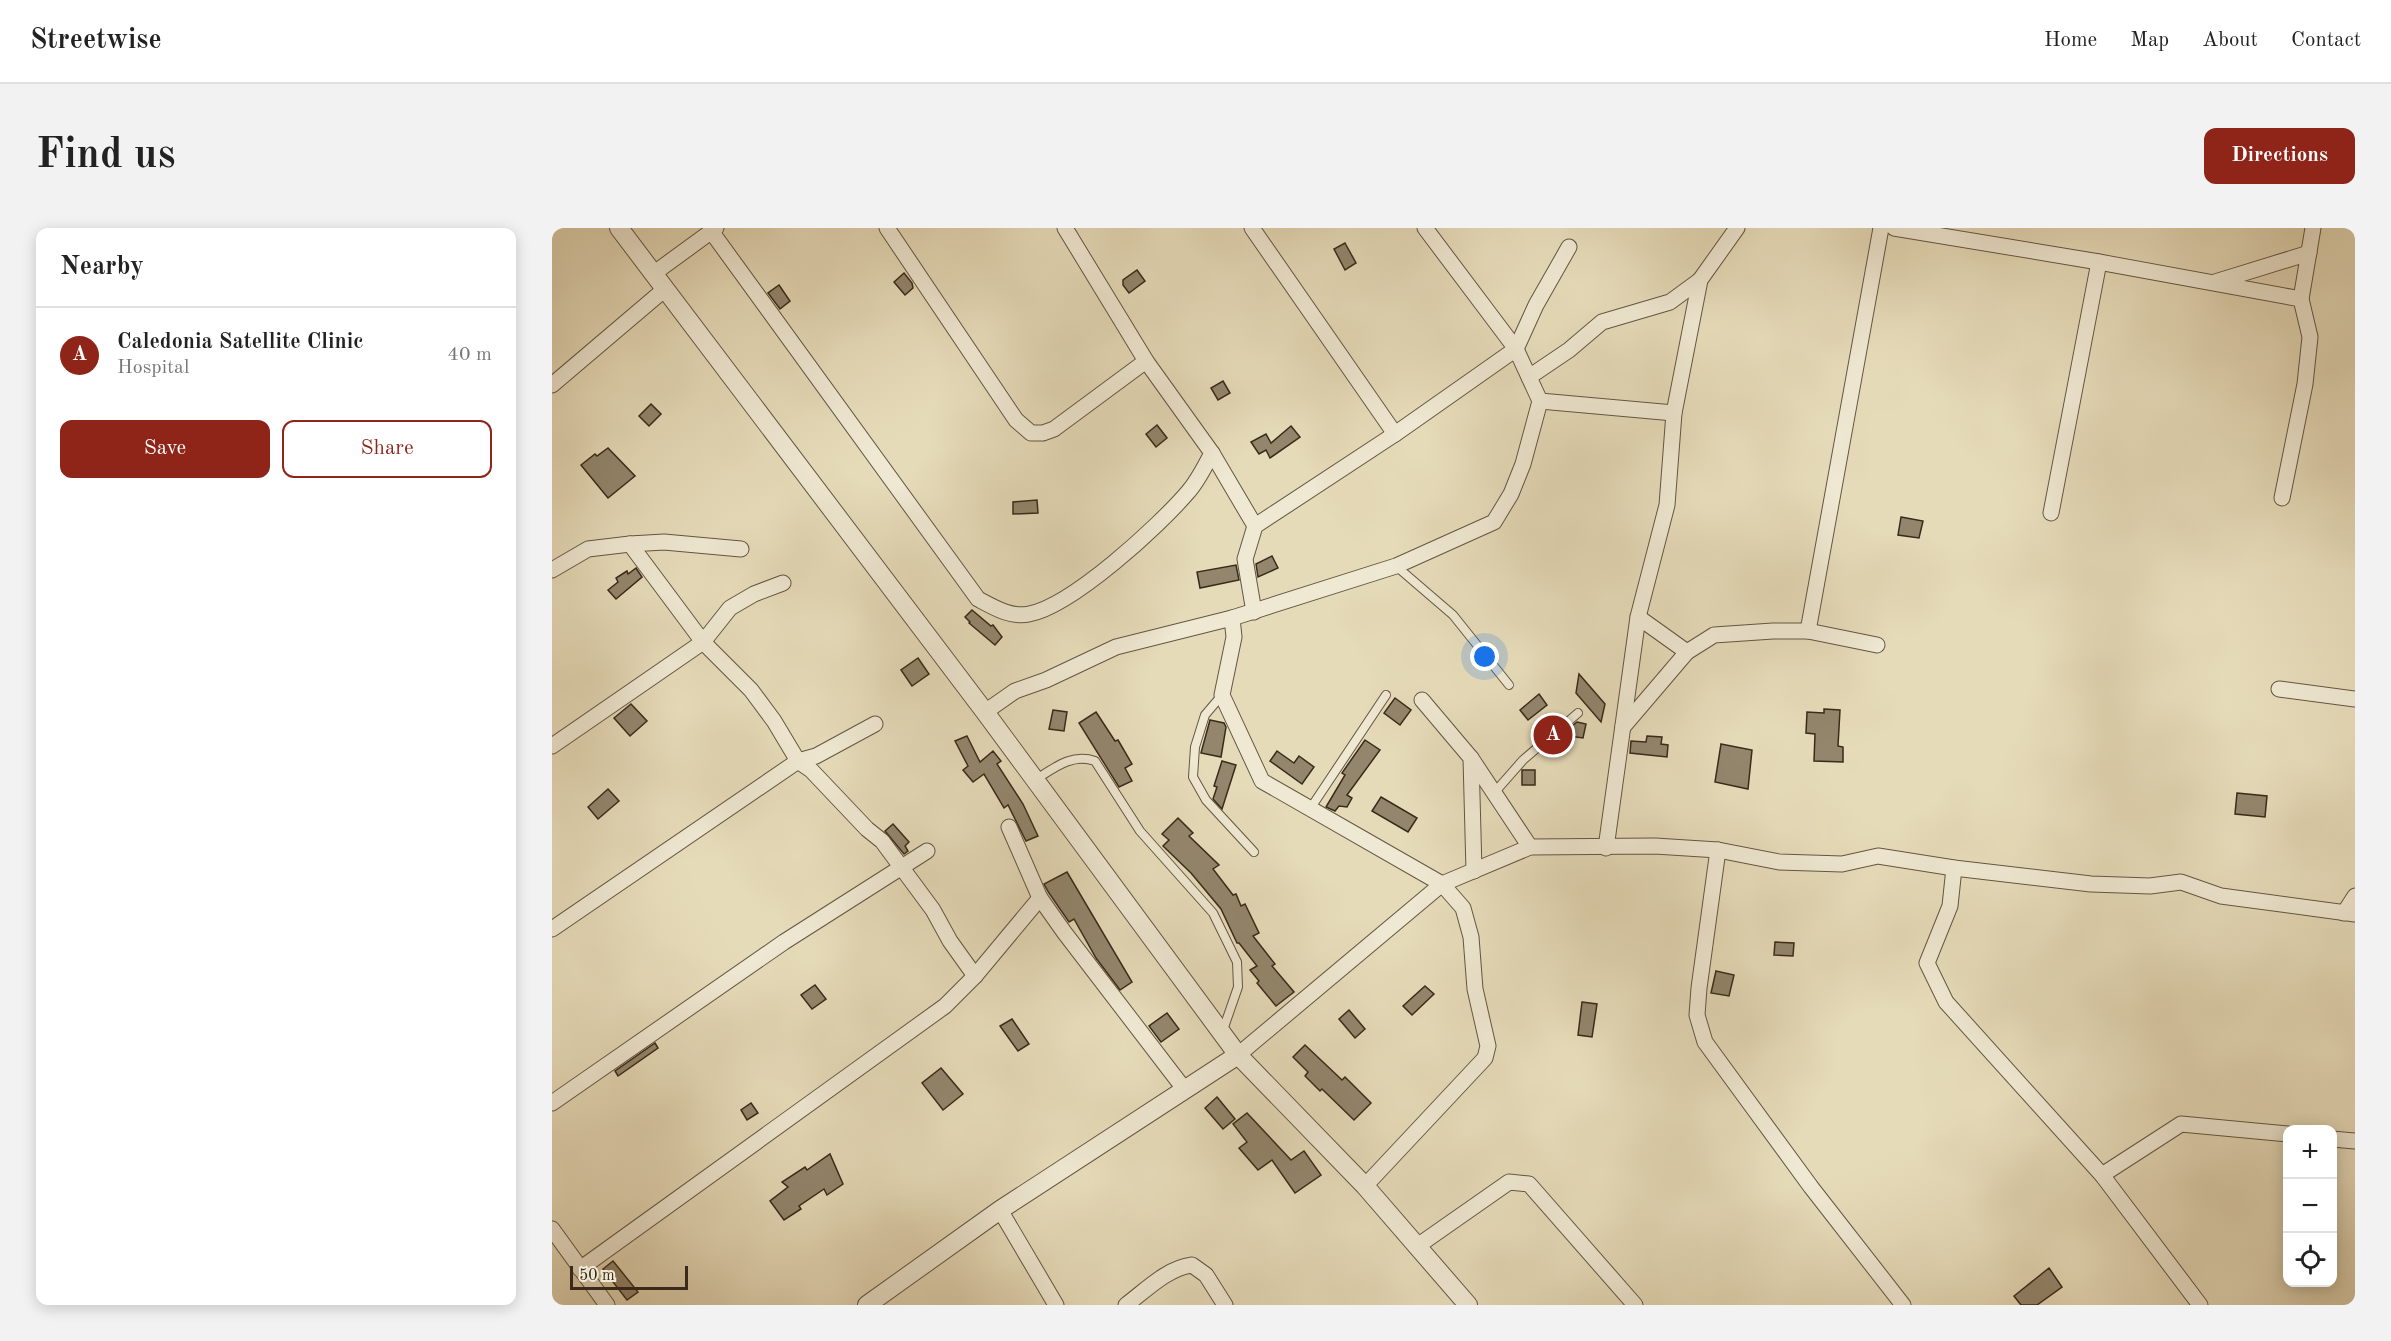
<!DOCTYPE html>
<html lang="en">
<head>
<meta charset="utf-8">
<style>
	:root { --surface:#fff; --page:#f2f2f2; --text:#222; --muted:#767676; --line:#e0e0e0; --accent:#8f2418 }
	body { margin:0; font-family:"Old Standard TT",serif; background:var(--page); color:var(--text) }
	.controls { position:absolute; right:18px; bottom:18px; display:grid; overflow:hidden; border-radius:12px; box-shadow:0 3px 15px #0003 }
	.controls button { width:54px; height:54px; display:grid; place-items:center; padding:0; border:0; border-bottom:2px solid var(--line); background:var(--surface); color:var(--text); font:30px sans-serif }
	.scale { position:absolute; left:18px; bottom:15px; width:118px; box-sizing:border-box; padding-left:6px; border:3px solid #392a1a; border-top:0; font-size:16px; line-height:21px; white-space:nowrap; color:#392a1a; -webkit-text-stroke:4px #efe8d2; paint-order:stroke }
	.you { position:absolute; left:933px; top:429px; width:21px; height:21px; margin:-15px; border:4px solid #fff; border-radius:50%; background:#1a73e8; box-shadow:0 0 0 9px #1a73e833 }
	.badge { display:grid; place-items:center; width:39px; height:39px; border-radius:50%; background:var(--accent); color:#fff; font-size:20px; font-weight:700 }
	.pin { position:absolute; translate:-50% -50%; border:3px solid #fff; box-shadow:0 2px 6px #0006 }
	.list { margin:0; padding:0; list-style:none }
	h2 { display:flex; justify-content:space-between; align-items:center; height:78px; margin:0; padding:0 24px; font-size:26px }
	h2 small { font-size:20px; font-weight:400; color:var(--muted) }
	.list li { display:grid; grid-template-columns:39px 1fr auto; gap:18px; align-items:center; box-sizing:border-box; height:96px; padding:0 24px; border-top:2px solid var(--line) }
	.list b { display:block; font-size:22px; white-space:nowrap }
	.list p { margin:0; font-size:20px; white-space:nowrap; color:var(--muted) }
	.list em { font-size:20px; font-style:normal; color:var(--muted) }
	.actions { display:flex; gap:12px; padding:18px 24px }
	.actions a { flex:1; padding:14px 0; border:2px solid var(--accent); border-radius:12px; text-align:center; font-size:21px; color:var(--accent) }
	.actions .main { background:var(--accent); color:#fff }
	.icon { flex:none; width:33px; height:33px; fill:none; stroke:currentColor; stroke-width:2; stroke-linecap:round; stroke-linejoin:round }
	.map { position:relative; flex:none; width:1803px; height:1077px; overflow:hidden; border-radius:12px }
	header { display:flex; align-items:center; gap:36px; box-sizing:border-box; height:84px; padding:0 30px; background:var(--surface); border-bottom:2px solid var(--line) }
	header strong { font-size:28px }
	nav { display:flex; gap:33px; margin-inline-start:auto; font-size:21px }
	.intro { display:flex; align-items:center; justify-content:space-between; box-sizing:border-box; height:144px; padding:0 36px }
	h1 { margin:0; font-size:42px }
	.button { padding:15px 27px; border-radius:12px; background:var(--accent); color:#fff; font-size:21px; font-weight:700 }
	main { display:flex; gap:36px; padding:0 36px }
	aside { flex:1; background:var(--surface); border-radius:12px; box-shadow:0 3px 15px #0003 }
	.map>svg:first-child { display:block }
	.building { fill:#93866d; stroke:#392a1a; stroke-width:1.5 }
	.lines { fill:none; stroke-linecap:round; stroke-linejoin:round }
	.service-casing { stroke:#645642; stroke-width:10 }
	.minor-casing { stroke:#645642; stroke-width:17 }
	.tertiary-casing { stroke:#645642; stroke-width:20 }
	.service { stroke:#efe8d2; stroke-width:8 }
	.minor { stroke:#efe8d2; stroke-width:15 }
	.tertiary { stroke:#efe8d2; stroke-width:18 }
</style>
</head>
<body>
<header>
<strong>Streetwise</strong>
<nav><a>Home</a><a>Map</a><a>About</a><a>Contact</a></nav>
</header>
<div class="intro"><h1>Find us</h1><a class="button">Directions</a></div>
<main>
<aside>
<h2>Nearby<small></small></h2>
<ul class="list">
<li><span class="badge">A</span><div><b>Caledonia Satellite Clinic</b><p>Hospital</p></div><em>40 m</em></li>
</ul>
<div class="actions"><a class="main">Save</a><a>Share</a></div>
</aside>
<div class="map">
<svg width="1803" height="1077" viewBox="0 0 1803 1077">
	<rect width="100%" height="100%" fill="#e6dbb9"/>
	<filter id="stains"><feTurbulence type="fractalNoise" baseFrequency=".00333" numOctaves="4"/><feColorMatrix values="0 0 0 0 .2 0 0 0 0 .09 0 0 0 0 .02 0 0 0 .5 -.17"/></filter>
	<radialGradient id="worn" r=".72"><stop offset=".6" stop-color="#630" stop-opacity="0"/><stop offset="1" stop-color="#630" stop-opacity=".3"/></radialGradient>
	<!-- building -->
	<g class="building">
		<path d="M793 15 804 35 793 42 782 21Z"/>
		<path d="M585 42 593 53 577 65 571 57V52Z"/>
		<path d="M352 45 360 55 361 60 353 67 342 54Z"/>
		<path d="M227 57 238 73 228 81 216 65Z"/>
		<path d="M671 153 678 165 666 172 659 160Z"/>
		<path d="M99 176 109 186 97 198 87 188Z"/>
		<path d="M605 197 615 210 604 219 594 206Z"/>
		<path d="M739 198 748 209 718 230 714 222 707 226 699 214 714 206 719 215Z"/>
		<path d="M56 220 83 248 56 270 29 237 43 226 45 228Z"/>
		<path d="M485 272 486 285 461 286V274Z"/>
		<path d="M1349 289 1371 293 1367 310 1346 307Z"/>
		<path d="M720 328 726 340 706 349 704 336Z"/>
		<path d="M684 337 687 352 648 360 645 344Z"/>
		<path d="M84 340 90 349 64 371 56 362 66 354 64 350 75 343 76 346Z"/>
		<path d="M420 382 439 398 441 397 450 409 443 417 417 395 418 394 413 389Z"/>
		<path d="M366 430 377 446 360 458 349 442Z"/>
		<path d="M1027 446 1053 476 1049 494 1024 465Z"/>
		<path d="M987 466 995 477 976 492 968 482Z"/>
		<path d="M843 470 859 482 848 497 832 485Z"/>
		<path d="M79 476 95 493 78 508 62 490Z"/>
		<path d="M1272 481 1288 482 1286 518 1291 519V534L1262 533 1263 506 1254 505 1255 484 1272 485Z"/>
		<path d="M501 482 515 484 512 503 497 501Z"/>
		<path d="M544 484 563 513 566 512 580 536 573 540 580 553 567 559 527 495Z"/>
		<path d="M658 492 672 495 674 499 669 529 649 525Z"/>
		<path d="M1025 494 1034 496 1031 510 1017 508 1018 500Z"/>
		<path d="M415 508 428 534 441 523 449 533 445 536 471 576 486 608 474 613 456 577 452 580 432 546 421 554 411 542 416 538 403 513Z"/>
		<path d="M1095 508 1110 509 1109 516 1116 517 1115 529 1078 525 1079 513 1094 514Z"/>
		<path d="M813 512 828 522 795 567 800 570 795 579 787 578 783 583 774 579 793 547 790 545Z"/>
		<path d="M1169 516 1200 522 1196 561 1163 554Z"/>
		<path d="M725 523 742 535 747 528 762 539 750 556 718 533Z"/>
		<path d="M670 533 684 537 670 581 661 571 665 559 662 558Z"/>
		<rect x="970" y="542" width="13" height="15"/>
		<path d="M56 561 67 573 46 591 36 579Z"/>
		<path d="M1685 565 1715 568 1713 589 1683 586Z"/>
		<path d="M829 569 865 590 856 604 820 583Z"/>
		<path d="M626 590 641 605 637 608 667 637 661 641 681 667 684 666 689 678 693 676 707 705 701 708 723 736 720 738 742 764 724 778 705 755 707 753 698 742 705 738 687 715H685L669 681 639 645 611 618 617 612 610 606Z"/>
		<path d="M341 596 357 614 353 618 356 623 352 626 333 603Z"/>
		<path d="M515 644 580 754 568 762 544 730 522 691 517 694 497 665 492 656Z"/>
		<path d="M1223 714 1242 715 1241 728 1222 727Z"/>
		<path d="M1164 743 1182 747 1177 768 1159 765Z"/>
		<path d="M263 757 274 771 260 781 249 767Z"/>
		<path d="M873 758 882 766 860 787 851 778Z"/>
		<path d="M1030 774 1045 776 1040 809 1026 807Z"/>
		<path d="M797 782 813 801 803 810 787 791Z"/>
		<path d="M615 785 627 801 609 814 597 798Z"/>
		<path d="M460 791 477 816 466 823 448 798Z"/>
		<path d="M103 815 106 820 66 848 63 843Z"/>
		<path d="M753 817 790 852 793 849 819 875 802 892 770 861 768 863 753 848 756 844 741 829Z"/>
		<path d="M389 840 411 866 391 882 370 855Z"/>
		<path d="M665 869 683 891 671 901 653 880Z"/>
		<path d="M199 875 206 885 195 892 189 882Z"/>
		<path d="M695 885 739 932 752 923 769 947 743 965 720 932 706 942 687 920 695 914 681 896Z"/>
		<path d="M278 926 291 956 275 967 272 961 247 978 249 981 232 992 218 973 236 959 230 954 253 939 255 942Z"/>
		<path d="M61 1033 86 1064 75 1072 51 1041Z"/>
		<path d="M1497 1040 1510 1059 1485 1077H1469L1462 1068Z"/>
	</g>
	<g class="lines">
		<defs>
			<g id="service">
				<path d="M844 338 901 387 957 457"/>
				<path d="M670 467 653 487 643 519 641 549 654 572 702 624"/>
				<path d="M483 552C502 540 520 525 543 533L588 603 661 685 685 734 686 759 670 805"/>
				<path d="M942 565 971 532 1026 485"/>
				<path d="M758 581 834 467"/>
			</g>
			<g id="minor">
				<path d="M335 0 464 192 479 205H491L502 201 594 133"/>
				<path d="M513 0 594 133 660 225 703 298"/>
				<path d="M700 0 843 206"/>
				<path d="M1342 0 1547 34 1749 71 1761 0"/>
				<path d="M159 3 426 371C441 379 459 390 477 386 520 378 607 298 636 264 646 253 653 238 660 225"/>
				<path d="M101 46 164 0"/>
				<path d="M1663 54 1757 25"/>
				<path d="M977 149 1017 122 1050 94 1118 74 1148 52"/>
				<path d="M0 157 113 61"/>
				<path d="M988 173 1122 185"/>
				<path d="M1730 270 1753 156 1758 109 1749 71"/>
				<path d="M1499 285 1547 34"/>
				<path d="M78 316 151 414 199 462 222 493 246 533 259 542 315 601 330 613 381 682 398 713 423 748"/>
				<path d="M0 342 36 321 78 316 112 314 189 321"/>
				<path d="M702 384 693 331 703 298 843 206 964 121 984 77 1017 19"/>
				<path d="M1086 389 1135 424"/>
				<path d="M680 390 682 409 670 467 710 553 890 656 911 680 919 709 923 761 936 818 933 830 813 958"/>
				<path d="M1256 403 1329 0"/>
				<path d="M1727 461 1803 471"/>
				<path d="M870 472 919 530 922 643"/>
				<path d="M433 484 463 463 494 452 564 419 680 390 844 338 942 294 959 266 971 236 988 173 964 121 873 0"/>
				<path d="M1071 499 1135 424 1162 407 1221 403H1256L1325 417"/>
				<path d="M0 518 151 414 178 380 202 366 231 355"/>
				<path d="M919 530 978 619"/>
				<path d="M457 599 488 670 512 704 633 862"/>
				<path d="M1054 620 1086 389 1115 277 1122 185 1148 52 1185 0"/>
				<path d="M1166 622 1147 760 1145 787 1153 814 1259 959 1351 1077"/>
				<path d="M1402 640 1398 678 1375 735 1394 774 1550 947 1648 1077"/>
				<path d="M1792 685 1803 668"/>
				<path d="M0 701 246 533 264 528 323 496"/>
				<path d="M686 827 890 656 978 619 1103 618 1166 622 1227 634 1290 636 1326 628 1402 640 1539 656 1598 658 1629 654 1669 668 1803 686"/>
				<path d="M0 875 232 714 375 623"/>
				<path d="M1780 911 1803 913"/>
				<path d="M1550 947 1629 896 1736 906"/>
				<path d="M448 982 504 1077"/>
				<path d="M0 1001 55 1077"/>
				<path d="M864 1019 957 954 977 956 1083 1077"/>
				<path d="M28 1041 393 778 423 748 488 670"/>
				<path d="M574 1077C593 1063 615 1040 640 1037L654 1047 673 1077"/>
			</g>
			<g id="tertiary">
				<path d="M67 0 433 484 686 827 813 958 916 1077"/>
				<path d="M315 1077 448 982 686 827"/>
			</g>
		</defs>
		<!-- service casing -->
		<use href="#service" class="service-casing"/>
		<!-- minor casing -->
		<use href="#minor" class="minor-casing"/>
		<!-- tertiary casing -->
		<use href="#tertiary" class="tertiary-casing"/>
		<!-- service -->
		<use href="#service" class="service"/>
		<!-- minor -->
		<use href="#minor" class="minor"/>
		<!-- tertiary -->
		<use href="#tertiary" class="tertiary"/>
	</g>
	<rect width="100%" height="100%" filter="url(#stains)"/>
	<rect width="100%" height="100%" fill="url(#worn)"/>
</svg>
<div class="controls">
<button>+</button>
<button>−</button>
<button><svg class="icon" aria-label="locate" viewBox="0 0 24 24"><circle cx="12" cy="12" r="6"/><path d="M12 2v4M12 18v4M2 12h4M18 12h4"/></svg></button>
</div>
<div class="scale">50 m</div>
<div class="you"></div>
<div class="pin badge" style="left:1001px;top:507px">A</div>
</div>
</main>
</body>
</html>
